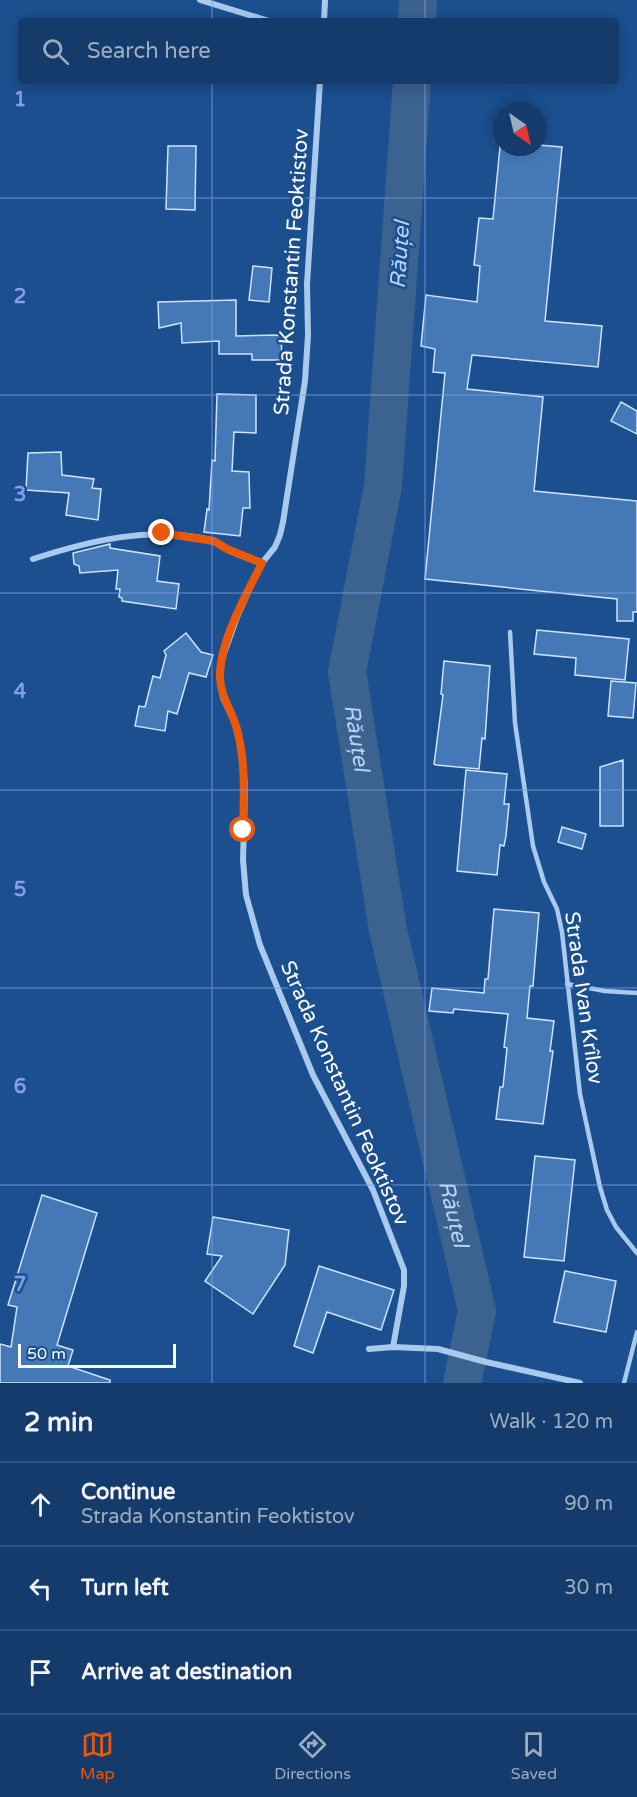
<!DOCTYPE html>
<html lang="en">
<head>
<meta charset="utf-8">
<style>
	:root { --surface:#143b6b; --page:#214673; --text:#f1f3f6; --muted:#9dadc1; --line:#33557e; --accent:#ea580c }
	body { margin:0; font-family:"Varela Round",sans-serif; background:var(--page); color:var(--text) }
	.compass { position:absolute; left:493px; top:102px; width:54px; height:54px; border-radius:50%; background:var(--surface); box-shadow:0 3px 15px #0003; rotate:146deg }
	.scale { position:absolute; left:18px; bottom:15px; width:158px; box-sizing:border-box; padding-left:6px; border:3px solid #fff; border-top:0; font-size:16px; line-height:21px; white-space:nowrap; color:#fff; -webkit-text-stroke:4px #1b4f8f; paint-order:stroke }
	.stop { position:absolute; width:18px; height:18px; margin:-14px; border:4px solid #ea580c; border-radius:50%; background:#fff }
	.stop.end { background:#ea580c; border-color:#fff; box-shadow:0 2px 6px #0008 }
	.list { margin:0; padding:0; list-style:none }
	h2 { display:flex; justify-content:space-between; align-items:center; height:78px; margin:0; padding:0 24px; font-size:26px }
	h2 small { font-size:20px; font-weight:400; color:var(--muted) }
	.list li { display:grid; grid-template-columns:39px 1fr auto; gap:18px; align-items:center; box-sizing:border-box; height:84px; padding:0 24px; border-top:2px solid var(--line) }
	.list b { display:block; font-size:22px; white-space:nowrap }
	.list p { margin:0; font-size:20px; white-space:nowrap; color:var(--muted) }
	.list em { font-size:20px; font-style:normal; color:var(--muted) }
	.icon { flex:none; width:33px; height:33px; fill:none; stroke:currentColor; stroke-width:2; stroke-linecap:round; stroke-linejoin:round }
	.map { position:relative; flex:none; width:637px; height:1383px; overflow:hidden }
	.search { position:absolute; background:var(--surface); box-shadow:0 3px 15px #0003; left:18px; right:18px; top:18px; height:66px; display:flex; align-items:center; gap:15px; box-sizing:border-box; padding:0 21px; border-radius:6px; color:var(--muted); font-size:22px }
	.sheet { height:330px; background:var(--surface) }
	nav { display:flex; justify-content:space-around; align-items:center; box-sizing:border-box; height:84px; border-top:2px solid var(--line); background:var(--surface); font-size:16px; color:var(--muted) }
	nav a { display:grid; justify-items:center; gap:3px }
	nav .on { color:var(--accent) }
	.map>svg:first-child { display:block }
	.lines { fill:none; stroke-linecap:round; stroke-linejoin:round }
	.river { stroke:#3c6290; stroke-width:38 }
	.building { fill:#4478b7; stroke:#cfe3fa; stroke-width:1.5 }
	.service { stroke:#a9c9ee; stroke-width:4.5 }
	.minor { stroke:#a9c9ee; stroke-width:6 }
	.route { stroke:#ea580c; stroke-width:8 }
	.grid { fill:none; stroke:#839eea; stroke-width:1.5; stroke-opacity:0.55 }
	.labels { text-anchor:middle; stroke-width:5; stroke-linejoin:round; paint-order:stroke }
	.street-label { font-size:21px; fill:#fff; stroke:#1b4f8f }
	.water-label { font-size:22px; font-style:italic; fill:#b5d3f5; stroke:#1b4f8f }
	.grid-label { font-size:20px; text-anchor:middle; font-weight:bold; fill:#839eea; stroke:#1b4f8f; stroke-width:5; stroke-linejoin:round; paint-order:stroke }
</style>
</head>
<body>
<div class="map">
<svg width="637" height="1383" viewBox="0 0 637 1383">
	<rect width="100%" height="100%" fill="#1b4f8f"/>
	<g class="lines">
		<!-- river -->
		<g class="river">
			<path d="M417 21 418 0"/>
			<path id="s1" d="M412 81 383 486 347 672 388 930 477 1311 462 1383"/>
		</g>
	</g>
	<!-- building -->
	<g class="building">
		<path d="M538 145 562 147 545 321 602 326 598 367 472 355 467 389 543 397 534 491 637 501V612H633V621H617V599L425 579 445 373 433 372 435 349 421 346 426 295 477 302 480 266 474 265 479 218 493 219 500 147H538Z"/>
		<path d="M168 146H196L195 210 166 209Z"/>
		<path d="M253 266 272 268 269 302 249 300Z"/>
		<path d="M236 300V336L281 335 282 360H252V354H219V341L182 343 181 323 159 328 158 302Z"/>
		<path d="M217 394 256 395V433L234 432 232 471 249 472 250 508H243L240 536 204 532 207 509 209 510 212 460 215 461Z"/>
		<path d="M621 402 637 411V434L611 421Z"/>
		<path d="M61 452 62 475 94 479 92 488 101 489 98 520 66 515 69 493 26 490 28 453Z"/>
		<path d="M110 544V548L160 556 157 581 179 584 176 609 122 601V598L119 597 120 589H116L118 570 80 573 79 566 74 564 73 553Z"/>
		<path d="M537 630 629 639 625 680 575 675 576 658 534 654Z"/>
		<path d="M186 633 201 652 213 655 206 677 189 673 177 714 168 711 165 731 135 726 139 706 145 707 153 676 160 678 166 655 164 651Z"/>
		<path d="M444 661 490 666 485 739 482 738 479 769 436 765 434 764 443 695 441 694Z"/>
		<path d="M611 681 636 683 633 718 608 716Z"/>
		<path d="M623 760V826H600V767Z"/>
		<path d="M466 770 507 774 504 804H509L506 836 504 846 500 845 497 875 457 871Z"/>
		<path d="M562 827 586 834 582 849 558 842Z"/>
		<path d="M494 909 539 913 533 986H530L527 1018 554 1021 550 1051H553L543 1124 496 1119 500 1087H503L507 1048 504 1047 508 1014 454 1009 453 1013 429 1011 432 988 484 993 485 979H488Z"/>
		<path d="M535 1156 575 1160 564 1261 524 1257Z"/>
		<path d="M42 1195 97 1213 57 1345 73 1350 68 1366 110 1380V1383H0V1344L11 1347 17 1307 8 1305Z"/>
		<path d="M213 1217 289 1230 285 1265 253 1314 205 1281 222 1256 207 1254Z"/>
		<path d="M319 1266 394 1290 381 1330 327 1312 313 1353 294 1346Z"/>
		<path d="M565 1271 616 1281 606 1332 554 1322Z"/>
	</g>
	<g class="lines">
		<!-- service -->
		<g class="service">
			<path d="M510 632 515 723 533 846 544 882 557 909 562 932 580 1094 600 1187 607 1210 616 1227 637 1253"/>
			<path d="M567 984 605 991 637 993"/>
			<path d="M624 1383 637 1332"/>
		</g>
		<!-- minor -->
		<g class="minor">
			<path d="M200 0 269 21"/>
			<path d="M324 21 325 0"/>
			<path d="M320 81 307 284 308 335 305 381 283 522 280 535 275 547 262 563 253 581 237 617 222 659 220 677 223 698 236 725 242 753 245 787 243 860 246 895 260 945 313 1075 373 1190 404 1270V1286L393 1347"/>
			<path d="M33 559C92 540 150 526 211 540 217 542 222 546 227 549 238 555 250 559 262 563"/>
			<path d="M369 1349 393 1347 438 1349 486 1362 580 1383"/>
		</g>
	</g>
	<g class="lines">
		<!-- route -->
		<path class="route" d="M162 533 214 541 227 549 262 563C246 595 219 642 220 678 221 697 231 709 236 726 246 760 244 795 243 830"/>
	</g>
	<!-- grid -->
	<path class="grid" d="M212 0V21M425 0V21M212 81V1383M425 81V1383M0 198H637M0 395H637M0 593H637M0 790H637M0 988H637M0 1185H637"/>
	<g class="labels">
		<!-- street labels -->
		<g class="street-label">
			<text transform="translate(291 272) rotate(-86)" y="7">Strada Konstantin Feoktistov</text>
			<text transform="translate(584 998) rotate(82)" y="7">Strada Ivan Krîlov</text>
			<text transform="translate(345 1093) rotate(66)" y="7">Strada Konstantin Feoktistov</text>
		</g>
		<!-- water labels -->
		<g class="water-label">
			<text transform="translate(399 255) rotate(-86)" y="8">Răuțel</text>
			<text dy="8" stroke="none"><textPath href="#s1" startOffset="662">Răuțel</textPath></text>
			<text dy="8" stroke="none"><textPath href="#s1" startOffset="1148">Răuțel</textPath></text>
		</g>
	</g>
	<g class="grid-label">
		<text x="20" y="106">1</text>
		<text x="20" y="303">2</text>
		<text x="20" y="501">3</text>
		<text x="20" y="698">4</text>
		<text x="20" y="896">5</text>
		<text x="20" y="1093">6</text>
		<text x="20" y="1291">7</text>
	</g>
</svg>
<svg class="compass" viewBox="-18 -18 36 36"><path d="M0-13l5 13h-10z" fill="#e53935"/><path d="M0 13l5-13h-10z" fill="#9dadc1"/></svg>
<div class="scale">50 m</div>
<div class="stop" style="left:243px;top:830px"></div>
<div class="stop end" style="left:162px;top:533px"></div>
<div class="search"><svg class="icon" aria-label="search" viewBox="0 0 24 24"><circle cx="10" cy="10" r="6"/><path d="M15 15l6 6"/></svg>Search here</div>
</div>
<section class="sheet">
<h2>2 min<small>Walk · 120 m</small></h2>
<ul class="list">
<li><svg class="icon" aria-label="ahead" viewBox="0 0 24 24"><path d="M12 20V5M6 11l6-6 6 6"/></svg><div><b>Continue</b><p>Strada Konstantin Feoktistov</p></div><em>90 m</em></li>
<li><svg class="icon" aria-label="left" viewBox="0 0 24 24"><path d="M17 20v-9H6M10 6l-5 5 5 5"/></svg><div><b>Turn left</b></div><em>30 m</em></li>
<li><svg class="icon" aria-label="arrive" viewBox="0 0 24 24"><path d="M6 21V4h12l-3 4 3 4H6"/></svg><div><b>Arrive at destination</b></div></li>
</ul>
</section>
<nav>
<a class="on"><svg class="icon" aria-label="map" viewBox="0 0 24 24"><path d="M3 6l6-2 6 2 6-2v14l-6 2-6-2-6 2zM9 4v14M15 6v14"/></svg>Map</a>
<a><svg class="icon" aria-label="directions" viewBox="0 0 24 24"><path d="M12 3l9 9-9 9-9-9zM9 14v-3h6M13 9l2 2-2 2"/></svg>Directions</a>
<a><svg class="icon" aria-label="saved" viewBox="0 0 24 24"><path d="M7 4h10v16l-5-4-5 4z"/></svg>Saved</a>
</nav>
</body>
</html>
